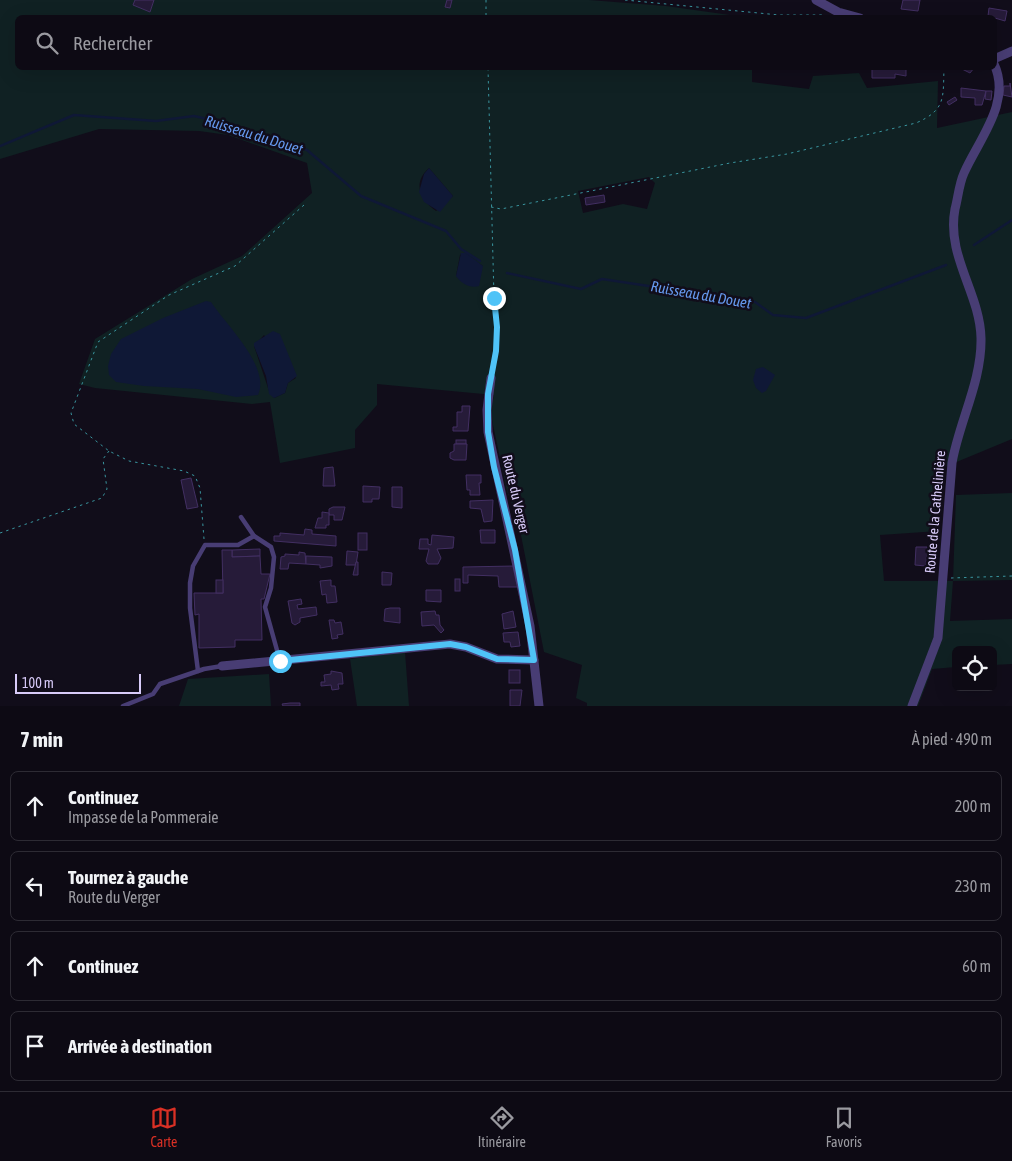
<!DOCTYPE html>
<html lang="fr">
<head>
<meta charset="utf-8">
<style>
	:root { --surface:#0d0a14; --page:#16131d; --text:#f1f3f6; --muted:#9a9aa0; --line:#2d2b34; --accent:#d93025 }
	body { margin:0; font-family:"Asap Condensed",sans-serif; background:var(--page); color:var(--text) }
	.controls { position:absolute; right:15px; bottom:15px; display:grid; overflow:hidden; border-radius:8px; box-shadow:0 5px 20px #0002 }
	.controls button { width:45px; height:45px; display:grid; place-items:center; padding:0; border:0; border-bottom:1px solid var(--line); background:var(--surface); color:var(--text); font:25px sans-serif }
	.scale { position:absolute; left:15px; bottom:12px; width:126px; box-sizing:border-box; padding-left:5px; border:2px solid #d8cbf9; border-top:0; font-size:14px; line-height:18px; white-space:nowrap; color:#d8cbf9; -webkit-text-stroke:4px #110d1a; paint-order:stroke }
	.stop { position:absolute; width:15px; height:15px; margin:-11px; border:4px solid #4fc3f7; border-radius:50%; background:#fff }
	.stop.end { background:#4fc3f7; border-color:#fff; box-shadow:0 1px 5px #0008 }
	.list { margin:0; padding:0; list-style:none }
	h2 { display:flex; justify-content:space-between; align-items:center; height:65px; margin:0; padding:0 20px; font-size:21px }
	h2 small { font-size:16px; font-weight:400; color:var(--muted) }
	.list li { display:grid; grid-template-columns:32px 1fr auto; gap:15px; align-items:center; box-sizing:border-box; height:70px; margin:0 10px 10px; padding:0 10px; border:1px solid var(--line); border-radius:8px }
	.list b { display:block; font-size:19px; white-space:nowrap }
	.list p { margin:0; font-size:16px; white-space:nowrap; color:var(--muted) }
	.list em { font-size:16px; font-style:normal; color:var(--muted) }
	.icon { flex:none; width:28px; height:28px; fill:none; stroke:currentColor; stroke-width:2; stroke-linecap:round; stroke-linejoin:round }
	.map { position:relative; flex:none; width:1012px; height:706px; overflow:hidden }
	.search { position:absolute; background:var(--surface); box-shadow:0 5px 20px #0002; left:15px; right:15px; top:15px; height:55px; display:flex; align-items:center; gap:12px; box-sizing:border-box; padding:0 18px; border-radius:8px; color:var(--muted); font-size:19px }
	.sheet { height:385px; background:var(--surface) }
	nav { display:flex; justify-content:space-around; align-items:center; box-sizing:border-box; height:70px; border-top:1px solid var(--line); background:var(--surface); font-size:14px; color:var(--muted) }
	nav a { display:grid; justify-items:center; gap:2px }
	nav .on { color:var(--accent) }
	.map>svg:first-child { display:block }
	.green { fill:#102123; fill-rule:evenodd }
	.water { fill:#0f1836 }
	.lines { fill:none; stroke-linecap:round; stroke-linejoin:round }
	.stream { stroke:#0f1836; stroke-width:2.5 }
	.building { fill:#261b39; stroke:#422f62 }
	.path { stroke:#39959f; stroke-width:1; stroke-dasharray:2.5 4; stroke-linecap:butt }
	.service { stroke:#483d74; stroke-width:4.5 }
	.minor { stroke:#483d74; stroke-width:9 }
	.route { stroke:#4fc3f7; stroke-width:6 }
	.labels { text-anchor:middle; stroke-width:5; stroke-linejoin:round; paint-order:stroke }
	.street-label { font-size:14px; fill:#d8cbf9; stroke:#110d1a }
	.water-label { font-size:15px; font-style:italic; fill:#6598ed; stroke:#110d1a }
</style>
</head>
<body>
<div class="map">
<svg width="1012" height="706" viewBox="0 0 1012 706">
	<rect width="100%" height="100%" fill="#110d1a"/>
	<!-- green -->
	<g class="green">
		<path d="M0 0H589L666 6 744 17 18 18V68H752V82L809 89 813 76 859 73 867 88 938 81 937 128 1012 112V439L942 468 939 531 880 535 884 581H953L956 495 1012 493V580L953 581 950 621 1012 619V664L993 665V650H956V667L932 669 918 706H587V703L576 698 582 665 544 652 518 520 507 491 492 420 491 409 494 395 377 384V405L355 430V448L280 463 270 402 252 404 95 388 79 384 95 339 192 279 242 256 312 193 307 163 228 135 199 131 99 129 0 159ZM429 168 453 196 436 211C420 200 412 183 429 168ZM649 177 655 183 647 209 623 204 583 213 578 191ZM463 253 483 266 456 276 460 255ZM264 335 296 378 288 383 285 393 274 398 269 391 254 346Z"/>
		<path d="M405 652 409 706H357L350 659Z"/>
		<path d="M269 674 271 706H179L188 679Z"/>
	</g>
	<!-- water -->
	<g class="water">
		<path d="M429 168 453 196 440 212 424 202 419 192 424 174Z"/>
		<path d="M461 253H466L483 266 479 286C471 289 460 283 456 276Z"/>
		<path d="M206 301 211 302C226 325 271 367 258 395L236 397 198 389 144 386 116 382 109 375 108 366 111 354 121 339 163 318Z"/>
		<path d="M273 331 280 334 297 376 288 383 285 393 274 398 269 394 266 376 254 346V343Z"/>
		<path d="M763 367 775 375 766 391 762 393 756 388 753 380 756 369Z"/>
	</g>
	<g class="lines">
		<!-- stream -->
		<g class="stream">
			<path d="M0 146 74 115 156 121 194 116 234 125 307 150 361 196 446 231 461 249 480 261"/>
			<path d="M974 245 1012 220"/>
			<path d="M507 273 581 289 602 279 755 302 773 315 806 318 946 265"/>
		</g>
	</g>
	<!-- building -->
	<g class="building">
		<path d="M135 0H154L150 12 133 5Z"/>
		<path d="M447 0H452L450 8 445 7Z"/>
		<path d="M903 0H920L918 11 901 9Z"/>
		<path d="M989 8 1007 11 1005 21 988 16Z"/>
		<path d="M872 68H906V76L895 74V78H872Z"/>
		<path d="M960 68H974L970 73Z"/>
		<path d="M1010 83 1012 97 1003 95 1004 86H1010Z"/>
		<path d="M961 88 986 91 982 105H975V98L961 97Z"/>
		<path d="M986 91H992L991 100 985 99Z"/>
		<path d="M955 97 957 100 949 105 947 102Z"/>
		<path d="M604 195 605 202 586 205 585 198Z"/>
		<path d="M462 406H470L468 431H453V427H457V412H462Z"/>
		<rect x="456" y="440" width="10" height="4"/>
		<path d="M454 444H467L466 460H454L450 458V453L454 451Z"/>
		<path d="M333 467 335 486H323L324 468Z"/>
		<path d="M466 475H481V483H479L480 495H470V490H467Z"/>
		<path d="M191 478 198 507 187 509 181 480Z"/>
		<path d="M363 486 380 487 379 499H372V502H363Z"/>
		<path d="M392 487H402V508L392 507Z"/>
		<path d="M493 500 492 521 484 522 481 509 470 508V501Z"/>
		<path d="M333 507H345L342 520H334V515H329V509Z"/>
		<path d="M322 512 329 513V525H326V528H315L318 518H322Z"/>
		<path d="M305 529 312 530V534L336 536V546L274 541V536H280V533L304 535Z"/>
		<path d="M480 530H495V543H481Z"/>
		<rect x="358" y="533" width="9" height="17"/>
		<path d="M432 535 454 537 453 548 437 549 441 558 438 564H428L426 561 429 549H419L420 539H428V544L431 545Z"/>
		<path d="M916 547H927L926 566 915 565Z"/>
		<path d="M260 549V556L232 557V550Z"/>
		<path d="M222 550H232V557L260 556 261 574H270L264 599H261L262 640H235V647L199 648V614L195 615 194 593H223Z"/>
		<path d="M347 551 358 552 356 565H346Z"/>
		<path d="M299 552 305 553 306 564 289 563 288 569H280L281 557 285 556V554L299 555Z"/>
		<path d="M306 556 332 557V566L320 568V565L306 564Z"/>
		<path d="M356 562H358V575H353Z"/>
		<path d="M515 566 519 587H499L498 576 468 575V583H463V567Z"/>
		<path d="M382 572 392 573 391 585H382Z"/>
		<rect x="455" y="579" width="5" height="12"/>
		<rect x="216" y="580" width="7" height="13"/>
		<path d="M331 580V586H335L337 602 327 603 326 594 322 595 320 581Z"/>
		<path d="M426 590H441V602L426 601Z"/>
		<path d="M301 599 302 604 297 605 298 609 316 607 317 615 300 618V622L295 625 292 623 288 601Z"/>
		<path d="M390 608H400V623L384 621 385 609Z"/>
		<path d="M435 611 436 615H439L440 625 444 630 441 633 434 625 422 626 421 612Z"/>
		<path d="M513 611 516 627 504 629 502 614Z"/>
		<path d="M329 620H334L335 623 341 622 343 634 337 635 338 638 332 639Z"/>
		<path d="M518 632 520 646 511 647 510 642H504L503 633Z"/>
		<rect x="509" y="670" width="11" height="13"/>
		<path d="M331 671 342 673 343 684H338L339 689 332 690 331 685 321 686V682H325L324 675 331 674Z"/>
		<path d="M510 690H522L520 706H510Z"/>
		<path d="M290 703H300V706H283L282 704Z"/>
	</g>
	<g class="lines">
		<!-- path -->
		<g class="path">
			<path d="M486 0V18"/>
			<path d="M625 0 779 15H823"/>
			<path d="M488 68 494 298 497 327 493 370"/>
			<path d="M491 207 501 209 730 163 787 154 916 123C946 110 943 98 944 68"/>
			<path d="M0 533 102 498 107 489 103 459 109 451"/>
			<path d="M204 539 200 488 195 476 184 471 129 461 109 451 74 424 71 413 98 342 169 295 235 266 304 205"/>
			<path d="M951 578 1012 576"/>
		</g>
		<!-- service -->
		<g class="service">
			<path d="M241 517 254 536 271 547 274 557 271 588 265 607 280 661"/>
			<path d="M198 671 190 608V583L193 566 205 545H238L254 536"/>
			<path d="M123 706 153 694 160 684 204 669 222 666"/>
		</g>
		<!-- minor -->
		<g class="minor">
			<path d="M816 0 838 12 860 18"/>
			<path d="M994 59 1012 51"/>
			<path d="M491 378 487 410 488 432 530 626 539 706"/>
			<path d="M222 666 450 644 466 647 497 659 534 660"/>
			<path d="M912 706 938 638 952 463C959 422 982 381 981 338 980 293 946 256 955 209 958 198 959 184 964 173 979 139 1012 102 994 64"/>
		</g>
	</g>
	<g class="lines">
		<!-- route -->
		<path class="route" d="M280 661 450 644 466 647 497 659 534 660 515 550 494 467 488 432V394L496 351 497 327 494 298"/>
	</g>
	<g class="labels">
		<!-- street labels -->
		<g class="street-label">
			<text transform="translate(516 494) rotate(77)" y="5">Route du Verger</text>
			<text transform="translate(935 512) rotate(-85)" y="5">Route de la Cathelinière</text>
		</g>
		<!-- water labels -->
		<g class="water-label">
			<text transform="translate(254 135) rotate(17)" y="5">Ruisseau du Douet</text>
			<text transform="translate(701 295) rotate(10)" y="5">Ruisseau du Douet</text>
		</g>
	</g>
</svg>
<div class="controls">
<button><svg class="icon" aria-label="locate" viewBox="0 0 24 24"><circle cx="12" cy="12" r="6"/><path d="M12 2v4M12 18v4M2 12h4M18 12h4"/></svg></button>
</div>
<div class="scale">100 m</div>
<div class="stop" style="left:280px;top:661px"></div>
<div class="stop end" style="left:494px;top:298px"></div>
<div class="search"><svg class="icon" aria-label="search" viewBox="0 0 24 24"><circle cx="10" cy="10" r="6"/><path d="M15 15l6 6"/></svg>Rechercher</div>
</div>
<section class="sheet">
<h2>7 min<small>À pied · 490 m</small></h2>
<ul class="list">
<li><svg class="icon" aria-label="ahead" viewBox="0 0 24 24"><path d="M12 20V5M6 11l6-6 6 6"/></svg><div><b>Continuez</b><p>Impasse de la Pommeraie</p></div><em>200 m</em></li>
<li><svg class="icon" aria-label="left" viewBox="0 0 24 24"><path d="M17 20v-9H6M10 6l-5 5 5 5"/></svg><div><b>Tournez à gauche</b><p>Route du Verger</p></div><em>230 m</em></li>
<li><svg class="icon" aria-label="ahead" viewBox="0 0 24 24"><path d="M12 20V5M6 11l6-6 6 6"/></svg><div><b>Continuez</b></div><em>60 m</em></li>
<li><svg class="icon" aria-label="arrive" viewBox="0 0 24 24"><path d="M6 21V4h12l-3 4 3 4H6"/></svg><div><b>Arrivée à destination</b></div></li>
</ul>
</section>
<nav>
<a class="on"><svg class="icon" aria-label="map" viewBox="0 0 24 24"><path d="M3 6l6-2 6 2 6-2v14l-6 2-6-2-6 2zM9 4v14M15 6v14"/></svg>Carte</a>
<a><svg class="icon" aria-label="directions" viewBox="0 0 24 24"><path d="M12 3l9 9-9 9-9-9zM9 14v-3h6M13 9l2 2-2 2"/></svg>Itinéraire</a>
<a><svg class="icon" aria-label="saved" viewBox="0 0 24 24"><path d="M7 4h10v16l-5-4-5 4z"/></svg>Favoris</a>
</nav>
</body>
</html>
